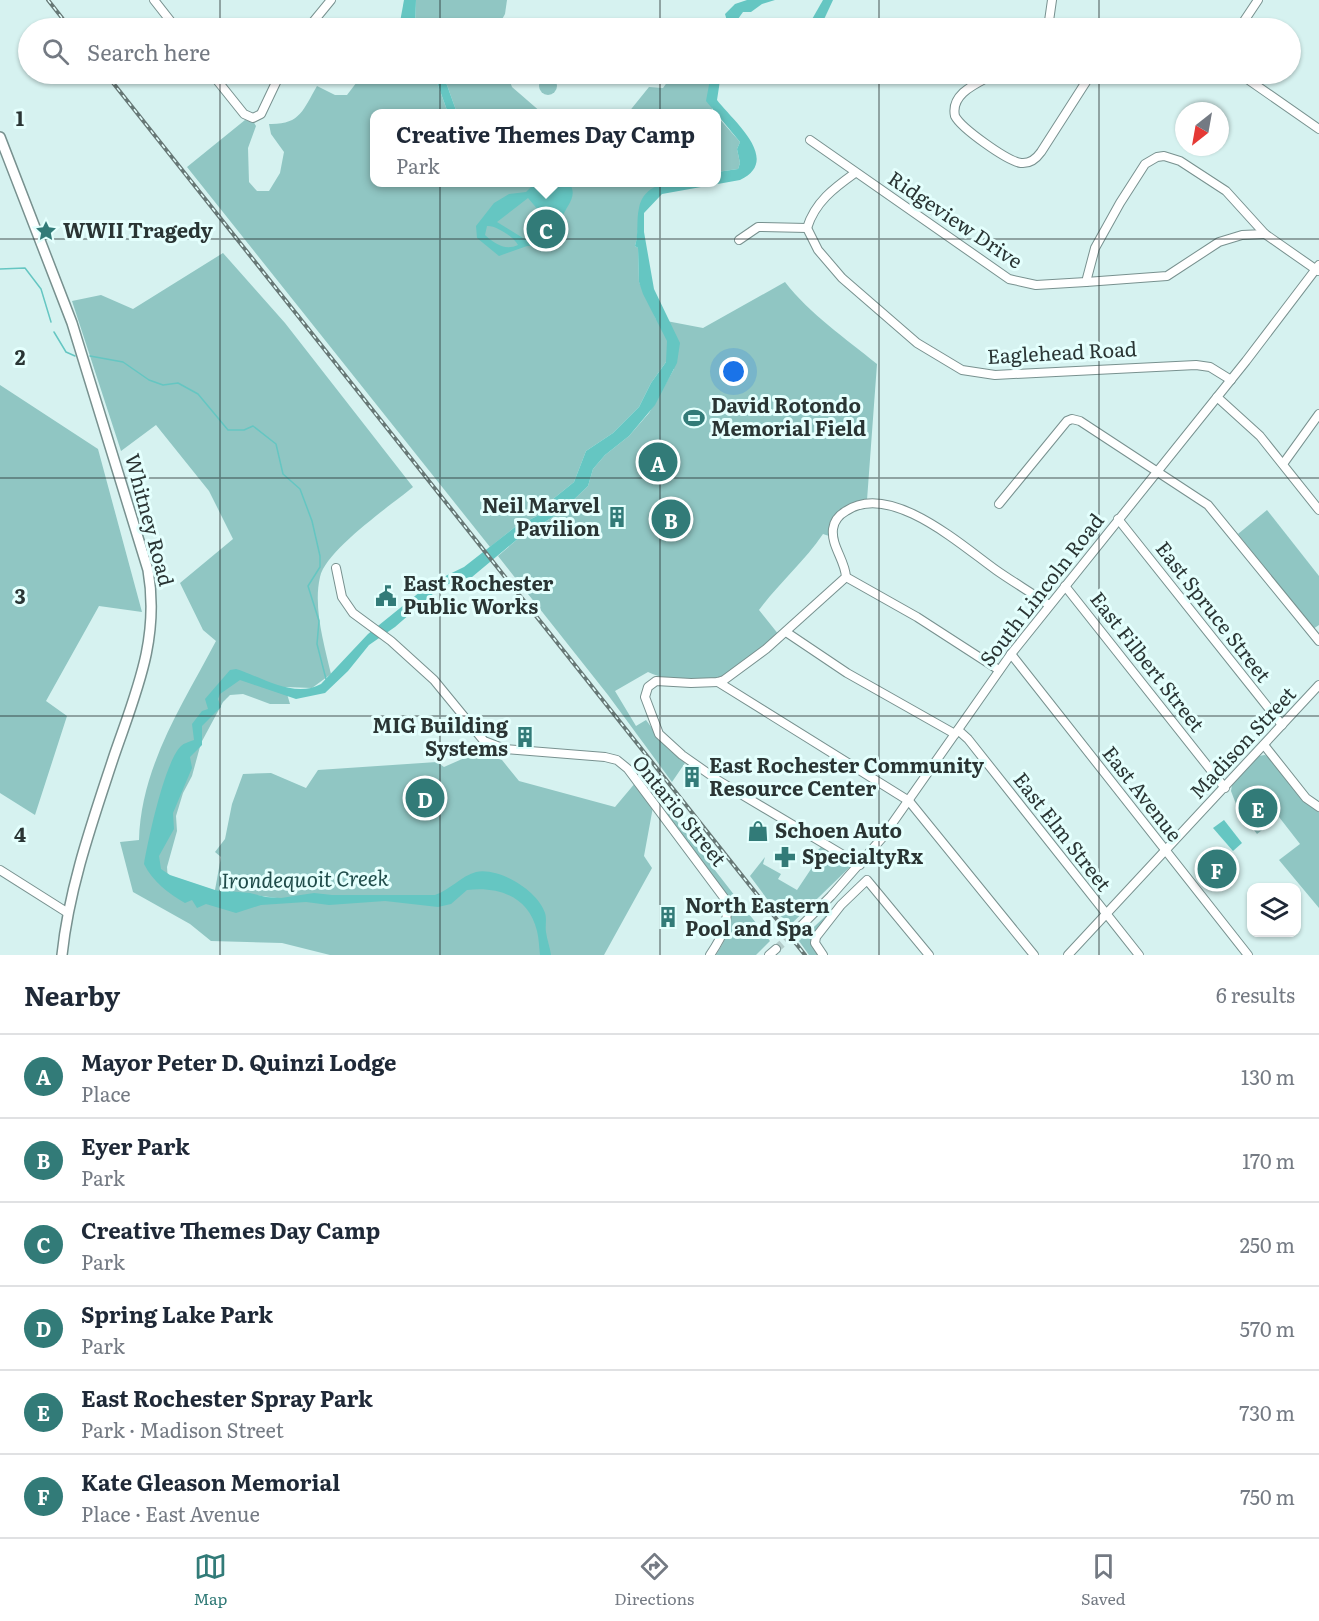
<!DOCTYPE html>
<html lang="en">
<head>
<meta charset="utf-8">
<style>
	:root { --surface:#fff; --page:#f2f2f3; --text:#1f2937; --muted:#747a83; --line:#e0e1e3; --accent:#327b78 }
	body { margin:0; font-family:Literata,serif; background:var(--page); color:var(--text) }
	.controls { position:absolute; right:18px; bottom:18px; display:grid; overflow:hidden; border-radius:12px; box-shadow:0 2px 4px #0004 }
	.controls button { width:54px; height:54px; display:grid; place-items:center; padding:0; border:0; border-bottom:2px solid var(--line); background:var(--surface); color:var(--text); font:30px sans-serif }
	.compass { position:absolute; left:1175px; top:102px; width:54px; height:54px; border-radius:50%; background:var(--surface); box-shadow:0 2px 4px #0004; rotate:211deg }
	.you { position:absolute; left:734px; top:372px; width:21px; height:21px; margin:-15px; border:4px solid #fff; border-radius:50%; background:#1a73e8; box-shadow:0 0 0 9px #1a73e833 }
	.badge { display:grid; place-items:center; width:39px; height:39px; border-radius:50%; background:var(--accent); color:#fff; font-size:20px; font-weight:700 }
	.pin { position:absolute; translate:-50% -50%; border:3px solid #fff; box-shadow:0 2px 6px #0006 }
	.popup { position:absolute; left:370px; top:109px; width:351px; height:78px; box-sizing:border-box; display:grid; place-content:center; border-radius:12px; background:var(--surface); filter:drop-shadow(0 2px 4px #0005); font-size:20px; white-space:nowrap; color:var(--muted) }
	.popup b { font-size:22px; color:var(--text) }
	.popup::after { content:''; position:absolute; left:50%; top:100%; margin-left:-12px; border:12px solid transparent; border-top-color:var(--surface) }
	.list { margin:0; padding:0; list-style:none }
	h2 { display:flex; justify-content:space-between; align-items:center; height:78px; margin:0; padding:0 24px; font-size:26px }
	h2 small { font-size:20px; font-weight:400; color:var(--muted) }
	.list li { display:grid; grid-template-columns:39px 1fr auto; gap:18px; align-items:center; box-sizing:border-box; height:84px; padding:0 24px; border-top:2px solid var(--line) }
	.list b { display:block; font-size:22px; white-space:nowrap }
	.list p { margin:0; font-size:20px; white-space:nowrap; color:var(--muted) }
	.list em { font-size:20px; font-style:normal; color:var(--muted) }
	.icon { flex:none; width:33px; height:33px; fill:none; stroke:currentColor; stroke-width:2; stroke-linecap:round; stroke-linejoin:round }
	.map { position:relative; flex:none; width:1319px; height:955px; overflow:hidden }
	.search { position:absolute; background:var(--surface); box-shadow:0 2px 4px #0004; left:18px; right:18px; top:18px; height:66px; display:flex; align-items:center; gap:15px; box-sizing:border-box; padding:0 21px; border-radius:33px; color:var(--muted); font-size:22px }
	.sheet { height:582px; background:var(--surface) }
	nav { display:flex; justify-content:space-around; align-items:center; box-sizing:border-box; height:84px; border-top:2px solid var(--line); background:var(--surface); font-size:16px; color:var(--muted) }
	nav a { display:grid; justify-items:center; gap:3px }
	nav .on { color:var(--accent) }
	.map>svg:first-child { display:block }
	.green { fill:#90c6c3 }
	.water { fill:#65c6c2; fill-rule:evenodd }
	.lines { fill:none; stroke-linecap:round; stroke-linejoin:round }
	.stream { stroke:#65c6c2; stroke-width:1.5 }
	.minor-tunnel { stroke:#b4ccca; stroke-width:8; stroke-dasharray:8 4; stroke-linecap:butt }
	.minor-casing { stroke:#78918f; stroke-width:10 }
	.major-casing { stroke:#78918f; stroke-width:12 }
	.minor { stroke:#fff; stroke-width:8 }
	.major { stroke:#fff; stroke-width:9 }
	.rail-casing { stroke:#677876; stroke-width:4 }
	.rail { stroke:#e4fffd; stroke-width:1.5; stroke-dasharray:4.5; stroke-linecap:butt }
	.grid { fill:none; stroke:#2a3534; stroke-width:1.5; stroke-opacity:0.55 }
	.labels { text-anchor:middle; stroke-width:6; stroke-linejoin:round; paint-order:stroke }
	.street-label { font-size:20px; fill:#2a3534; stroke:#e4fffd }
	.poi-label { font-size:20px; font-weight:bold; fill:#2a3534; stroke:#e4fffd; text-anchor:start }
	.water-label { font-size:21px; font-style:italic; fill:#204c4a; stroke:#e4fffd }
	.grid-label { font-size:20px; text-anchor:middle; font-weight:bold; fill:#2a3534; stroke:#e4fffd; stroke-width:6; stroke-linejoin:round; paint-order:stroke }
</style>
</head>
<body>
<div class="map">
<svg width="1319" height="955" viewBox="0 0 1319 955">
	<rect width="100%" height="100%" fill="#d6f2f0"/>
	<!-- green -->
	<g class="green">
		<path d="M416 0H507L505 14 497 28H415Z"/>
		<path d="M363 74H434L448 113H375V182L663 183C631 200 643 218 635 246L638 248 639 282 656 319 703 328 785 282C810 314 845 338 877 364L867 500C847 505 829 512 829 536L823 534C804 562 779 583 759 610L779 635C762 648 745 664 726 674 705 685 669 682 648 672L615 691 636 726 646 720 667 748 685 763 672 782 608 695 498 556 520 537 561 512 588 486 593 469 605 455 629 436 649 413 674 369 666 362 651 383 639 407 613 433 586 451 574 482 553 499 549 510 515 527 490 547 187 167 245 120 253 121 256 126 248 148 249 182 257 191H269L280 173 284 152 271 134 269 124C300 125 303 110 317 86L335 95H347Z"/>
		<path d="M443 74H507L512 87 542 113H457Z"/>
		<path d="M673 74H711L712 111 715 113H628L649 87 663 88Z"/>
		<circle cx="548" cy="86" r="9"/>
		<path d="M717 116 740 142 737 149 740 163 738 169 717 172Z"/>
		<path d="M223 253 285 323 413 487C390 506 326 550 320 577 313 607 324 644 331 674L312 688 285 687 290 704H270L243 694 230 695 223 702 201 743 192 776 183 793 176 816 177 831 167 867 168 881 228 901 277 898 215 890 221 857 215 852 225 839 232 804 243 774 271 773 306 788 318 770 437 762 444 767 478 752 502 760 519 781 615 807 636 782 653 807 644 856 652 868 604 955H330L282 943 211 941 190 924 133 892 120 842 139 840C141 766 183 704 216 641L203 630 180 583 233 539 209 491 156 425 121 451 72 301 101 295 133 309Z"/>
		<path d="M0 385 98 449 142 612 99 606 46 701 67 716 35 815 0 793Z"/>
		<path d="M1267 510 1319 576V625L1313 629 1238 534Z"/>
		<path d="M1265 755 1275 762 1300 797 1319 812V908L1279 860 1300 844 1279 817 1257 834 1248 822 1244 825 1231 791 1232 785 1258 756Z"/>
		<path d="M665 806 770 941 756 955H716C728 936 734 921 730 899L669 819Z"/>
		<path d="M821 847 849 863 850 867 787 928 786 920 779 915 750 876 765 857 763 864 781 874 778 879 797 890 821 854 817 851Z"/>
		<path d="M833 909 812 943 819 955H809L799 941Z"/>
	</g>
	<!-- water -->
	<g class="water">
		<path d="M404 0H416L415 28H405L400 22Z"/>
		<path d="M747 0H775L762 4 751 12H743L738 19 741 28H729L725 14 735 4Z"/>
		<path d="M823 0H833L820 28H807Z"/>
		<path d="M434 74H443L457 113H448Z"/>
		<path d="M711 74H721L717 100C731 119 783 160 740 180L662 194 644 213V232L654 289 680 343 677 363 655 405 629 436 605 455 593 469 588 486 561 512 520 537 472 577 442 586 395 627 369 645 348 671 325 693 296 699 240 680 220 694 218 699 221 707 202 726V745L190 757 192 768 173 813 174 829 159 856 161 869 170 875 215 890 250 893 266 897 281 898 314 893 332 895H435C450 890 461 876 476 872 499 867 538 891 545 913 547 919 545 926 546 932 547 940 550 947 551 955H540C539 947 539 939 537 931 529 897 499 886 467 890L451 904 438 907 385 901 329 905 306 902 261 905 236 913 206 904 197 908 192 900 185 903C168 893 153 882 144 864 148 840 165 761 181 746 184 743 189 742 194 740L192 724 202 711 208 709 205 699 230 670 236 669C262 677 294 699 321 684L368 634 431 583 464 567 515 527 549 510 553 499 574 482 586 451 613 433 639 407 651 383 666 362 667 341 643 294 639 282 638 248 635 246C639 233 636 221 639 208 646 174 691 183 717 182V172L738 169 740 163 737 149 740 142 706 101Z"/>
		<path d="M536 182 569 183C579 196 566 206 562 218 557 230 558 238 545 246H527L499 256 477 238 476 226 494 203 509 194 526 192ZM528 198 539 211 553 217 556 223 551 234 535 242 523 238 497 222ZM487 226C496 225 515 238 518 245 505 251 495 244 485 235Z"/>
		<path d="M1224 820 1242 843 1233 851 1213 828Z"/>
	</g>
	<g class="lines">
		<!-- stream -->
		<g class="stream">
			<path d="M0 269 25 268 41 289 51 322"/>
			<path d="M54 332 66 352 75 356"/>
			<path d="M90 356 123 362 149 380 163 385 178 383 198 394 228 430H244L253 426 276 444 283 474 300 489 312 521 320 556V567L308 586 319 621 317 644 326 679"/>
		</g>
		<!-- minor-tunnel -->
		<path class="minor-tunnel" d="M776 949 792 935"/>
		<defs>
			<g id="minor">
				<path d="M154 0 176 28"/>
				<path d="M308 28 331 0"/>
				<path d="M1048 28 1052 0"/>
				<path d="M1136 28H1174"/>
				<path d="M1234 28 1244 21 1258 0"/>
				<path d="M212 74 244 114 253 118 261 114 280 74"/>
				<path d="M994 74C978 83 950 93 955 116 961 128 1007 161 1021 163 1030 164 1036 159 1041 152L1091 74"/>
				<path d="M1240 74 1319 129"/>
				<path d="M810 140 1009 279 1036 285 1086 282 1095 248 1120 203 1145 164 1157 157 1164 156 1180 161 1226 191 1265 234 1318 271"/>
				<path d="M807 228 818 250 842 278 917 343 962 370 995 375 1196 365 1210 367 1231 380"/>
				<path d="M807 228C815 202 834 188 855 173"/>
				<path d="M739 240 758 227 807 228"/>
				<path d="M1086 282 1167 276 1219 242 1242 235 1265 234"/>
				<path d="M1217 397 1260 436 1319 510"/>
				<path d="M1283 464 1319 414"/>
				<path d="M999 504 1067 421 1072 419 1080 421 1208 505 1319 641"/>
				<path d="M1118 519 1282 725"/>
				<path d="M336 568 342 597 353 613 391 641 434 680 484 741 505 749 605 757 617 760 628 769 725 899C731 921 722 937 710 955"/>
				<path d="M846 577 917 617 999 670"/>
				<path d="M1065 586 1225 788"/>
				<path d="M786 632 847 673 955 734"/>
				<path d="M1011 654 1248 955"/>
				<path d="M718 682 909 801 1034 955"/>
				<path d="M958 730 968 739 1139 955"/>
				<path d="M1264 745 1306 798 1319 807"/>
				<path d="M860 865 719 781 682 755 659 734 645 697 648 687 656 681 691 683 718 682 724 680 766 649 846 577C845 560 831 546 833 529 834 521 839 515 846 511 890 481 961 545 996 570 1013 582 1032 593 1049 605"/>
				<path d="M0 870 68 913"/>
				<path d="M792 935 831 896 882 838 1011 654 1246 361 1319 265"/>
				<path d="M769 955 776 949"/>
				<path d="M823 955 815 943 816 937 841 905 867 880 929 955"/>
				<path d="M1068 955 1319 685"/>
			</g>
			<path id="major" d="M0 137 72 323 148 570C160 639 136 692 114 756 93 820 69 887 62 955"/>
		</defs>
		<!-- minor casing -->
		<use href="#minor" class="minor-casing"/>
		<!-- major casing -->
		<use href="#major" class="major-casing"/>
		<!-- minor -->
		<use href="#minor" class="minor"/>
		<!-- major -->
		<use href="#major" class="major"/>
		<defs>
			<g id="rail">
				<path d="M48 0 70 28"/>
				<path d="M106 74 805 955"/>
			</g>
		</defs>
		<!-- rail casing -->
		<use href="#rail" class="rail-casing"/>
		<!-- rail -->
		<use href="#rail" class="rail"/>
	</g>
	<!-- grid -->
	<path class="grid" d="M220 0V28M440 0V28M660 0V28M879 0V28M1099 0V28M220 74V955M440 74V955M660 74V955M879 74V955M1099 74V955M0 239H1319M0 478H1319M0 716H1319"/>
	<!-- icons -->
	<defs>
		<symbol id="sight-bare" viewBox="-9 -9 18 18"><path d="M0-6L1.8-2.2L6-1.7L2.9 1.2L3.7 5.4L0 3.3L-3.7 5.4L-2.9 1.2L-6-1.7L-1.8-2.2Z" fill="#327b78" stroke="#e4fffd" stroke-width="2.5" paint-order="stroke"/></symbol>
		<symbol id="stadium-bare" viewBox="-9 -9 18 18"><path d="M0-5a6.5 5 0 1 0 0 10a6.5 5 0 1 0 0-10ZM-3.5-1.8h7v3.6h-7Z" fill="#327b78" stroke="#e4fffd" stroke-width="2.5" paint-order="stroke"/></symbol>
		<symbol id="building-bare" viewBox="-9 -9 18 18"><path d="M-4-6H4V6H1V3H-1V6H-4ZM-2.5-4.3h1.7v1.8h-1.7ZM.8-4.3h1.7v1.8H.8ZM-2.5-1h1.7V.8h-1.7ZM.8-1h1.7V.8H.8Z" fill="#327b78" stroke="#e4fffd" stroke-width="2.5" paint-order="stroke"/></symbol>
		<symbol id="civic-bare" viewBox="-9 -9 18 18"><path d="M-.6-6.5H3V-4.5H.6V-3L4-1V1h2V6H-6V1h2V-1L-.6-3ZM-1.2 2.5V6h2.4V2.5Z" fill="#327b78" stroke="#e4fffd" stroke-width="2.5" paint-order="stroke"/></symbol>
		<symbol id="shop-bare" viewBox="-9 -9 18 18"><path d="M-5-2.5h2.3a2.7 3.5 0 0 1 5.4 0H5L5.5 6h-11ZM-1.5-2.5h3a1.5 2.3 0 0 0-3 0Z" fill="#327b78" stroke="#e4fffd" stroke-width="2.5" paint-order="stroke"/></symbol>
		<symbol id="pharmacy-bare" viewBox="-9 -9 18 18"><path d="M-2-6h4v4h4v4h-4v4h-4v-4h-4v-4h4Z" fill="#327b78" stroke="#e4fffd" stroke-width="2.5" paint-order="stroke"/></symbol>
	</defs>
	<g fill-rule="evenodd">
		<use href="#sight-bare" x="31" y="216" width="30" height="30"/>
		<use href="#stadium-bare" x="679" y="403" width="30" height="30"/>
		<use href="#building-bare" x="602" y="502" width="30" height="30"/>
		<use href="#civic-bare" x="371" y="581" width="30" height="30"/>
		<use href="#building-bare" x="510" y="722" width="30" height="30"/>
		<use href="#building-bare" x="677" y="762" width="30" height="30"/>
		<use href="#shop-bare" x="743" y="816" width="30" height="30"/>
		<use href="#pharmacy-bare" x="770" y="842" width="30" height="30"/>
		<use href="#building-bare" x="653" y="902" width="30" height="30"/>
	</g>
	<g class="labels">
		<!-- street labels -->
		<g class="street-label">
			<text transform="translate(955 220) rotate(34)" y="7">Ridgeview Drive</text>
			<text transform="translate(1062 353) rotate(-3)" y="7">Eaglehead Road</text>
			<text transform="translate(149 520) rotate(75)" y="7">Whitney Road</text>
			<text transform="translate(1042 590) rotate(-52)" y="7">South Lincoln Road</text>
			<text transform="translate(1213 612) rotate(52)" y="7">East Spruce Street</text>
			<text transform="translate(1147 662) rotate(52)" y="7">East Filbert Street</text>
			<text transform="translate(1243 743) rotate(-47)" y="7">Madison Street</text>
			<text transform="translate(1142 794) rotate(52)" y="7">East Avenue</text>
			<text transform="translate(679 811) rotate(51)" y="7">Ontario Street</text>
			<text transform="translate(1062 832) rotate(52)" y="7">East Elm Street</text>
		</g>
		<!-- poi labels -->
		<g class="poi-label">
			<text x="63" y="238">WWII Tragedy</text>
			<text x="711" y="413">David Rotondo<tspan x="711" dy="23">Memorial Field</tspan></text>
			<text x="600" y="513" text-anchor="end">Neil Marvel<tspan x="600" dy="23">Pavilion</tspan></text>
			<text x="403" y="591">East Rochester<tspan x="403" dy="23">Public Works</tspan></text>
			<text x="508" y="733" text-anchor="end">MIG Building<tspan x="508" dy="23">Systems</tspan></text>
			<text x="709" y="773">East Rochester Community<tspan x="709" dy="23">Resource Center</tspan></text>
			<text x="775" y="838">Schoen Auto</text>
			<text x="802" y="864">SpecialtyRx</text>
			<text x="685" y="913">North Eastern<tspan x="685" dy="23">Pool and Spa</tspan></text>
		</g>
		<!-- water labels -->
		<g class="water-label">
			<text transform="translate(305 880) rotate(-1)" y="7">Irondequoit Creek</text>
		</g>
	</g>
	<g class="grid-label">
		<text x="20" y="126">1</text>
		<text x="20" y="365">2</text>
		<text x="20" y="604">3</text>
		<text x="20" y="842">4</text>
	</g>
</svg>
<div class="controls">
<button><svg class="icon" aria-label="layers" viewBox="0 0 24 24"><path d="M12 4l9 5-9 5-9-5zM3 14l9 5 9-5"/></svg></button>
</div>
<svg class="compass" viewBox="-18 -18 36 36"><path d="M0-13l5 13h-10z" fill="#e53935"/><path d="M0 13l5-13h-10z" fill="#747a83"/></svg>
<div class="you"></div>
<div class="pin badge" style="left:658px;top:462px">A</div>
<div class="pin badge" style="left:671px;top:519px">B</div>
<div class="pin badge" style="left:546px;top:229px">C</div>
<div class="popup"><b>Creative Themes Day Camp</b>Park</div>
<div class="pin badge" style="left:425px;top:798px">D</div>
<div class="pin badge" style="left:1258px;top:808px">E</div>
<div class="pin badge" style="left:1217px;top:869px">F</div>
<div class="search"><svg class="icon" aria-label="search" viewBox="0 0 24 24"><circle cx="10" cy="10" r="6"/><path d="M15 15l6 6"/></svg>Search here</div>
</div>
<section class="sheet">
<h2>Nearby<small>6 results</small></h2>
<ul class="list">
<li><span class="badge">A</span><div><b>Mayor Peter D. Quinzi Lodge</b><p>Place</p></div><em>130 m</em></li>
<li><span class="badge">B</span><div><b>Eyer Park</b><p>Park</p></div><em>170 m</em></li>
<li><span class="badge">C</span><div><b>Creative Themes Day Camp</b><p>Park</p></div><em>250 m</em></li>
<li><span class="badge">D</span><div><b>Spring Lake Park</b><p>Park</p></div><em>570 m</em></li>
<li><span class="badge">E</span><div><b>East Rochester Spray Park</b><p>Park · Madison Street</p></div><em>730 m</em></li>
<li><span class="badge">F</span><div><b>Kate Gleason Memorial</b><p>Place · East Avenue</p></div><em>750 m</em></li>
</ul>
</section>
<nav>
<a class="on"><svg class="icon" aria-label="map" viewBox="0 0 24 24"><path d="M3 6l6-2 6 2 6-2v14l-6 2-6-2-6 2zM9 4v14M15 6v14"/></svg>Map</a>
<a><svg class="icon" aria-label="directions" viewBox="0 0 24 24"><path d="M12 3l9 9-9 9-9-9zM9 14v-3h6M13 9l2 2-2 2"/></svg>Directions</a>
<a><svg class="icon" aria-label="saved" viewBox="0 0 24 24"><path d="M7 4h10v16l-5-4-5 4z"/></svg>Saved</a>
</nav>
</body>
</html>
